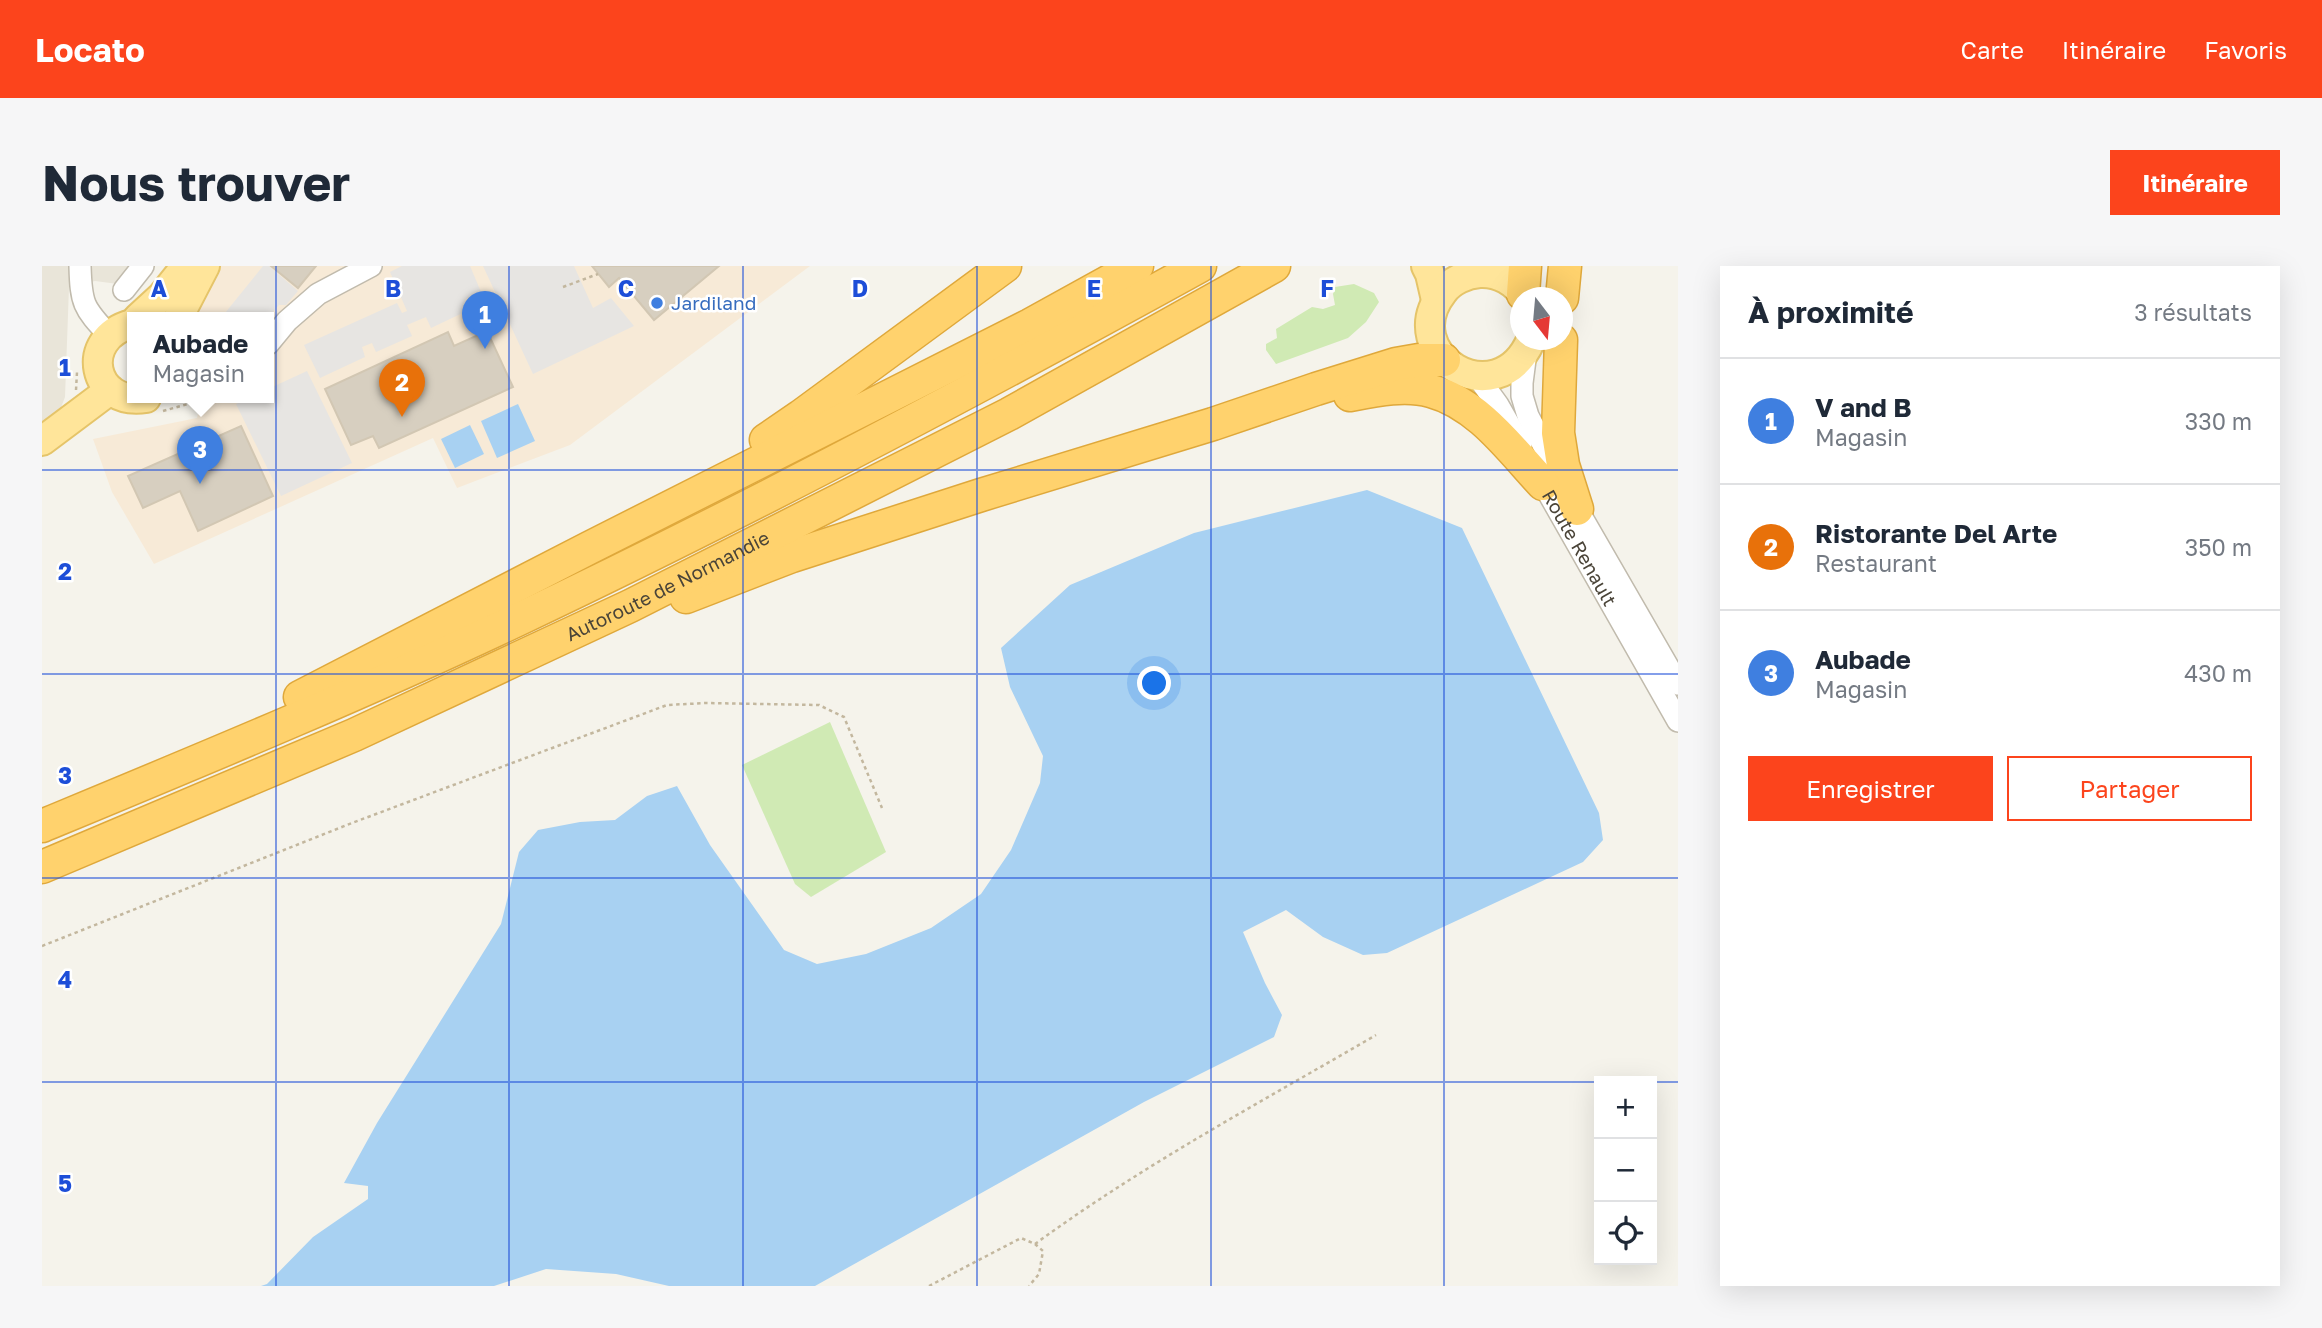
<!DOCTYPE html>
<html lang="fr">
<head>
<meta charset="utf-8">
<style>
	:root { --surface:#fff; --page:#f6f6f7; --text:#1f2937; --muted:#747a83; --line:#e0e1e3; --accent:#fc441c }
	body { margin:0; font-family:"Golos Text",sans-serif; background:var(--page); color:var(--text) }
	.controls { position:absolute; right:21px; bottom:21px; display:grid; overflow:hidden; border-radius:0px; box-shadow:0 7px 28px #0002 }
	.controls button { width:63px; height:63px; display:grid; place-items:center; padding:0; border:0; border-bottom:2px solid var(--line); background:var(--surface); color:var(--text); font:35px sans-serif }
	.compass { position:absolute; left:1468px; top:21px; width:63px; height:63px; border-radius:50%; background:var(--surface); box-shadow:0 7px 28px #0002; rotate:164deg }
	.you { position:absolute; left:1113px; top:418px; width:24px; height:24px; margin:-18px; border:5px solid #fff; border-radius:50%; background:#1a73e8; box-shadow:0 0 0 10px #1a73e833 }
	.badge { display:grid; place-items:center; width:46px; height:46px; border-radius:50%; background:var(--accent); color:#fff; font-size:23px; font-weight:700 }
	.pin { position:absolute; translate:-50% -58px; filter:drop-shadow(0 2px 4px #0008) }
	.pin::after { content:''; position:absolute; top:37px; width:24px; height:21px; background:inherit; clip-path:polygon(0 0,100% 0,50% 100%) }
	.popup { position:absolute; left:85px; top:46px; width:147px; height:91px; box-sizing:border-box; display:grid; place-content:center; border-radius:0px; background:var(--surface); filter:drop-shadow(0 2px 5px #0005); font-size:23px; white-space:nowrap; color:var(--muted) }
	.popup b { font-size:26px; color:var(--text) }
	.popup::after { content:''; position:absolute; left:50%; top:100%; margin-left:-14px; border:14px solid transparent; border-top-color:var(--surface) }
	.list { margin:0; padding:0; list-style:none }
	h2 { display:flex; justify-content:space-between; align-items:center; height:91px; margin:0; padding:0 28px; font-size:30px }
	h2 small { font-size:23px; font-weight:400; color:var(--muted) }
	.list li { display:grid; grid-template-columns:46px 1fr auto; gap:21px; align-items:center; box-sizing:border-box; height:126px; padding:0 28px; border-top:2px solid var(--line) }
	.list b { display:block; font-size:26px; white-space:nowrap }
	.list p { margin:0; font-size:23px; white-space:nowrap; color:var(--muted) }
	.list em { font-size:23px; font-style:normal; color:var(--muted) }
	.actions { display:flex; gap:14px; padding:21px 28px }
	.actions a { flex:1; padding:16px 0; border:2px solid var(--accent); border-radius:0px; text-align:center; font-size:24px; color:var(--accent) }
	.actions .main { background:var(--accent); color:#fff }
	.icon { flex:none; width:38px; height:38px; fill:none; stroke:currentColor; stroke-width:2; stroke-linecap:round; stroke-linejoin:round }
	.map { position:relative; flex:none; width:1636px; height:1020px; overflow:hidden; border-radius:0px }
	header { display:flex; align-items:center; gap:42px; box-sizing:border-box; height:98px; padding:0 35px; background:var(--accent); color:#fff }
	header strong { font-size:33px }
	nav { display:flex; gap:38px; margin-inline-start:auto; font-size:24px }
	.intro { display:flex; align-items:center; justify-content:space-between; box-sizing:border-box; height:168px; padding:0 42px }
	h1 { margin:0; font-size:49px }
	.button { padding:18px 32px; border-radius:0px; background:var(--accent); color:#fff; font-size:24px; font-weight:700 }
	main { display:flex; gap:42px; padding:0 42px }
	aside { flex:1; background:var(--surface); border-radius:0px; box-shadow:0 7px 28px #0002 }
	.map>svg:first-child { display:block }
	.residential { fill:#e9e5d9 }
	.commercial { fill:#f7ead7 }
	.green { fill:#d0eab4 }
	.parking { fill:#e7e5e2 }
	.water { fill:#a8d1f2 }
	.building { fill:#d7cfc0; stroke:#d2c7b3; stroke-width:2 }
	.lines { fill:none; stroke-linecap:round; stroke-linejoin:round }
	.minor-casing { stroke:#c1bbad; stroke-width:24 }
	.major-casing { stroke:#e5c469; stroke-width:32 }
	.highway-casing { stroke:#dfa83b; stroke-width:35 }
	.path { stroke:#c3b79e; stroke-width:2.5; stroke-dasharray:3.5 3.5; stroke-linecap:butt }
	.minor { stroke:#fff; stroke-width:21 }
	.major { stroke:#ffe59a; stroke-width:28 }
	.highway { stroke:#ffd26d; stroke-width:32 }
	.grid { fill:none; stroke:#1d4ed8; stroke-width:2; stroke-opacity:0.55 }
	.shop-dot { fill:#3f7fe0; stroke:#fff; stroke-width:2.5 }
	.labels { text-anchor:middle; stroke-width:5; stroke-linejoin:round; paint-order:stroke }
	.shop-label { font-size:19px; fill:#366cbe; stroke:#fff; text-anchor:start }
	.street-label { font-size:19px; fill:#4a4438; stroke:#fff }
	.grid-label { font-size:23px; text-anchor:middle; font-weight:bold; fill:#1d4ed8; stroke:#fff; stroke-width:5; stroke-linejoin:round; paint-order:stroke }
</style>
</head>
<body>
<header>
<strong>Locato</strong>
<nav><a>Carte</a><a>Itinéraire</a><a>Favoris</a></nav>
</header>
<div class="intro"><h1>Nous trouver</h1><a class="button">Itinéraire</a></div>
<main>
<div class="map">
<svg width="1636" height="1020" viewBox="0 0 1636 1020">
	<rect width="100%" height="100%" fill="#f5f3eb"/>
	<!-- residential -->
	<path class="residential" d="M0 0H107L91 20 53 15 27 21 23 131 0 192Z"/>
	<!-- commercial -->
	<path class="commercial" d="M179 0H768L528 179 415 222 391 172 112 298 70 226 51 173 155 152 160 132H226V52H155L154 43Z"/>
	<!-- green -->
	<g class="green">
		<path d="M1312 18 1332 27 1337 36 1324 56 1306 72 1234 98 1224 84V78L1235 72 1234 63 1270 41 1281 43 1293 39 1291 28 1293 21Z"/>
		<path d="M788 456 844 586 769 631 753 618 700 499Z"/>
	</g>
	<!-- parking -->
	<g class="parking">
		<path d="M221 0H227L256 25 244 39H237L226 52H179Z"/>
		<path d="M360 0H428L439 26 423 33 427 44 389 62 384 51 365 59 370 70 334 86 330 77 320 81 323 91 278 112 262 79 355 37 360 47 365 45 348 6Z"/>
		<path d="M441 0H532L551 42 569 32 592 60 491 108Z"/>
		<path d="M265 105 310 197 239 230 194 138 207 132H226V123Z"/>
	</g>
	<!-- water -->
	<g class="water">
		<path d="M476 138 493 175 455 192 439 155Z"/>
		<path d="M428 159 442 188 413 202 399 173Z"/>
		<path d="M1325 224 1420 262 1557 547 1561 574 1541 596 1345 687 1321 689 1281 671 1244 644 1201 666 1223 717 1240 749 1232 771 1102 836 773 1020H627L574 1008 504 1003 452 1020H219L225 1018 271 971 326 933V920L302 917 335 857 459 658 477 586 496 564 538 556 573 554 605 530 635 520 668 579 742 684 775 698 824 688 889 662 939 628 969 584 998 517 1001 490 968 421 959 382 1028 319 1152 267Z"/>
	</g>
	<!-- building -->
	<g class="building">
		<path d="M229 0H274L256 22Z"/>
		<path d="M550 0H677L612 54 577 12 567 21Z"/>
		<path d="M445 65 471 121 337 182 331 170 309 179 283 123 406 66 412 80Z"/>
		<path d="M199 160 231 230 156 265 138 225 101 242 86 210Z"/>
	</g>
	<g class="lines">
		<defs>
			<g id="minor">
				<path d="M38 0C39 37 41 42 67 69"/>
				<path d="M82 24 101 0"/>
				<path d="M226 78 245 55 276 28 329 0"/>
				<path d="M1484 86 1480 117V130L1486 150 1535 243 1636 418"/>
				<path d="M1435 110 1456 139 1479 179"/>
				<path id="s1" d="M1495 207 1636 455"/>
			</g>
			<g id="major">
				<path d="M1384 0 1388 8 1394 34"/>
				<path d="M1483 32C1474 16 1456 6 1438 7 1424 8 1409 15 1401 26 1352 88 1455 152 1489 74"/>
				<path d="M96 52 120 30 144 0"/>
				<path d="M136 52 163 0"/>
				<path d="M90 58C36 72 50 141 104 132"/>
				<path d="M0 175 68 124"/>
			</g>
			<g id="highway">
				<path d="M1481 28 1483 0"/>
				<path d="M1520 32 1523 0"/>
				<path d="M1519 74 1516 167 1521 199 1535 243"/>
				<path d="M1308 129C1334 124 1363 118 1389 125 1437 138 1469 184 1501 218"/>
				<path d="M724 174 759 150 963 0"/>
				<path d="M644 331 750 290 939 229 1171 158 1274 123 1354 98 1377 94H1402"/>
				<path d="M258 431 547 282 988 59 1095 0"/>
				<path d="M0 560C159 494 319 428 475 354 707 244 933 124 1158 0"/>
				<path id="s2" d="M0 601 312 469 588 340 967 148 1232 0"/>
			</g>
		</defs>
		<!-- minor casing -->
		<use href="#minor" class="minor-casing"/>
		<!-- major casing -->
		<use href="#major" class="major-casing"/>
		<!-- highway casing -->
		<use href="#highway" class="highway-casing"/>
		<!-- path -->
		<g class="path">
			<path d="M521 21 556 8"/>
			<path d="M34 124 35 106"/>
			<path d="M121 145 146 138 147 132"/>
			<path d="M0 680 310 557 625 439 664 437 777 439 802 451 840 542"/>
			<path d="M993 978C1101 899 1219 836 1334 769"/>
			<path d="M887 1020 979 972 993 978 1001 985 997 1008 987 1020"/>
		</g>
		<!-- minor -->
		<use href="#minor" class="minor"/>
		<!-- major -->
		<use href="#major" class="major"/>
		<!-- highway -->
		<use href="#highway" class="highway"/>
	</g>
	<!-- grid -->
	<path class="grid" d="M234 0V1020M467 0V1020M701 0V1020M935 0V1020M1169 0V1020M1402 0V1020M0 204H1636M0 408H1636M0 612H1636M0 816H1557M1610 816H1636"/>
	<!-- markers -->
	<circle class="shop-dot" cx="615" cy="37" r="7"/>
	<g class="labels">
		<!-- shop labels -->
		<g class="shop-label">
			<text x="629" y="44">Jardiland</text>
		</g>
		<!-- street labels -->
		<g class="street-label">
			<text dy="7" stroke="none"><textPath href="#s1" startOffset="86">Route Renault</textPath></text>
			<text dy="7" stroke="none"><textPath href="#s2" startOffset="686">Autoroute de Normandie</textPath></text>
		</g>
	</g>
	<g class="grid-label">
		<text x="117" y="31">A</text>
		<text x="351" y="31">B</text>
		<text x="584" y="31">C</text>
		<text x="818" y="31">D</text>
		<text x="1052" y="31">E</text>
		<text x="1285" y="31">F</text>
		<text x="23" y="110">1</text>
		<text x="23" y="314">2</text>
		<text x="23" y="518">3</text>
		<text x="23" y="722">4</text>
		<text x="23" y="926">5</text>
	</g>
</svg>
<div class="controls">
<button>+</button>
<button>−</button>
<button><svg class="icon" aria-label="locate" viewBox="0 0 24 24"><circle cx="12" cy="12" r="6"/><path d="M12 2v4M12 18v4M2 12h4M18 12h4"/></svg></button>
</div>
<svg class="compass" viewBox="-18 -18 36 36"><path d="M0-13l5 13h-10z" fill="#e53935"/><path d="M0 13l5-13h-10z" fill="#747a83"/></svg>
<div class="you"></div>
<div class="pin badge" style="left:443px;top:83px;background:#3f7fe0">1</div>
<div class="pin badge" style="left:360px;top:151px;background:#e8710a">2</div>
<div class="pin badge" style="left:158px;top:218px;background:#3f7fe0">3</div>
<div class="popup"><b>Aubade</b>Magasin</div>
</div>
<aside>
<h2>À proximité<small>3 résultats</small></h2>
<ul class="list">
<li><span class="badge" style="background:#3f7fe0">1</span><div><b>V and B</b><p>Magasin</p></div><em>330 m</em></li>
<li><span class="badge" style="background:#e8710a">2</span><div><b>Ristorante Del Arte</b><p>Restaurant</p></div><em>350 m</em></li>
<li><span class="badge" style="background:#3f7fe0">3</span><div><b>Aubade</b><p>Magasin</p></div><em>430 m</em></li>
</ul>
<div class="actions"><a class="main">Enregistrer</a><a>Partager</a></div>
</aside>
</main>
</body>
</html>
